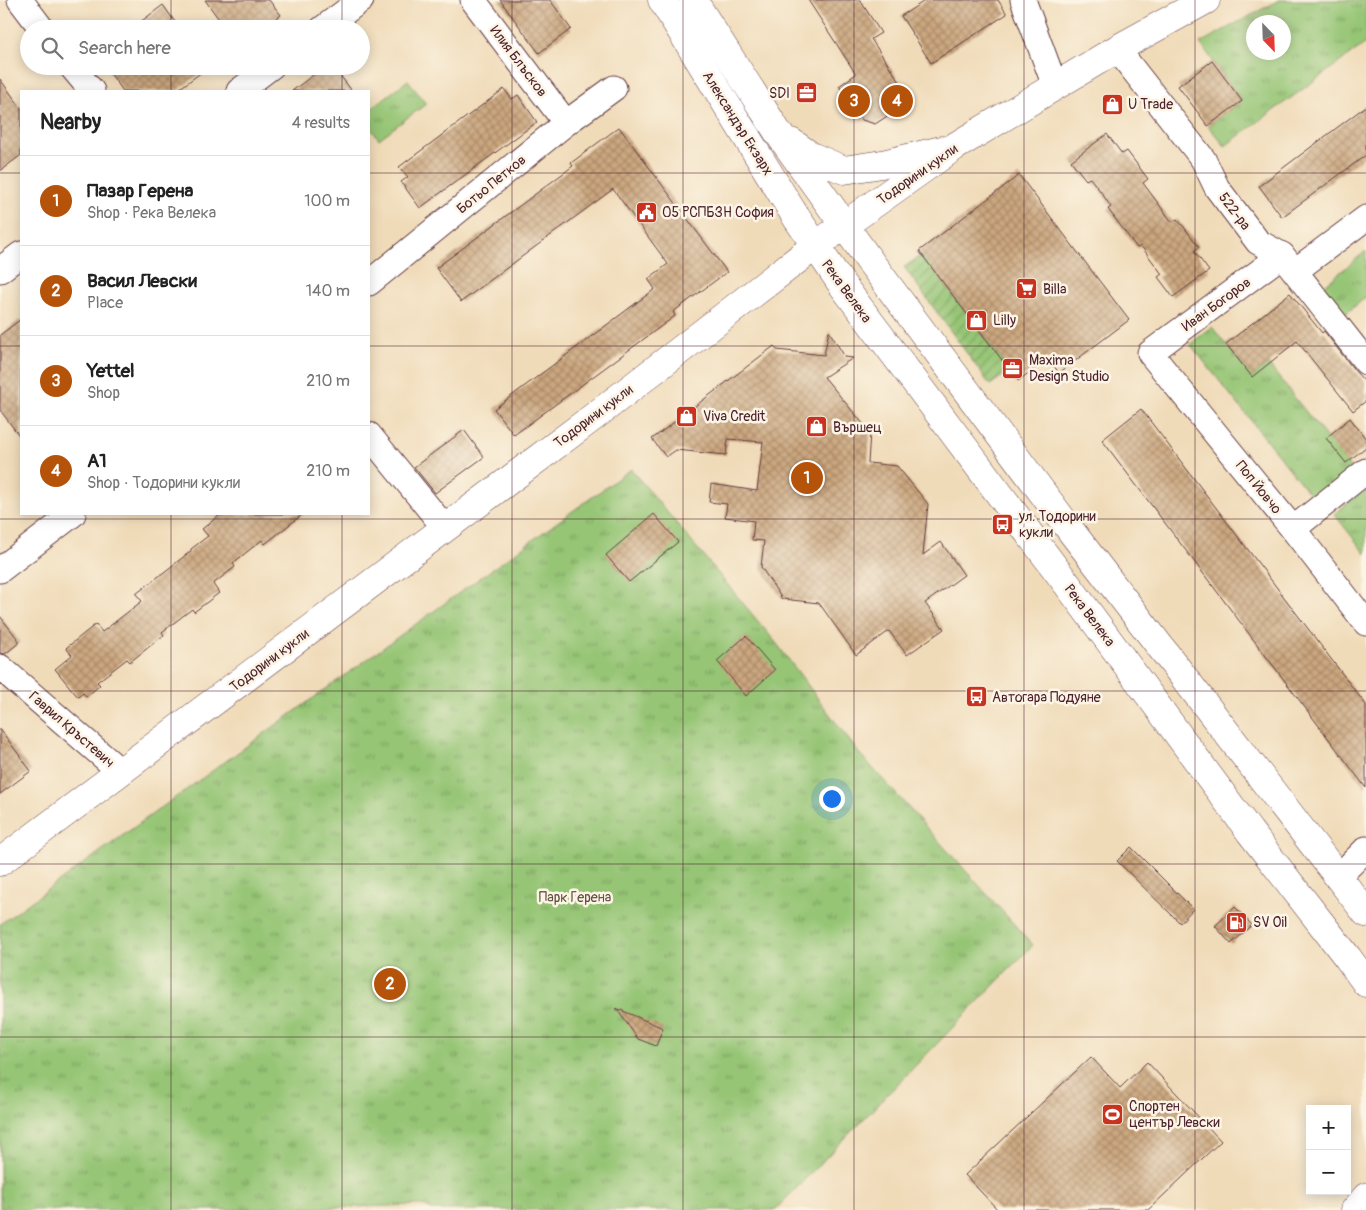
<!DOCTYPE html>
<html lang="en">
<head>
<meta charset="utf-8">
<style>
	:root { --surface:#fff; --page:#f2f2f2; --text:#222; --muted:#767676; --line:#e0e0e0; --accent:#b45309 }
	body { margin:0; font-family:Pangolin,sans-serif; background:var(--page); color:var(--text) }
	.controls { position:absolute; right:15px; bottom:15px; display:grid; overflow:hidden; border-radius:0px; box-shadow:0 2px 12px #0003 }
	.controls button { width:45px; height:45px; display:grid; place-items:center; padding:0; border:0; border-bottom:1px solid var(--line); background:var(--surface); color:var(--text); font:25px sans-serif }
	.compass { position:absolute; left:1246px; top:15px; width:45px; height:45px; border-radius:50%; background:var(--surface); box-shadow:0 2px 12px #0003; rotate:157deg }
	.you { position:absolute; left:831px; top:798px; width:18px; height:18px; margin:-12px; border:4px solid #fff; border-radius:50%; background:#1a73e8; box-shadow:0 0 0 8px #1a73e833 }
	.badge { display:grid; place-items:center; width:32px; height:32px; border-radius:50%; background:var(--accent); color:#fff; font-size:16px; font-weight:700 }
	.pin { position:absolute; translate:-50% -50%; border:2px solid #fff; box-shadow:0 1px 5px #0006 }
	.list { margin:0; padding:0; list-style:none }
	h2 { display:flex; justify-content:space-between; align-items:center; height:65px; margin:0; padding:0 20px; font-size:21px }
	h2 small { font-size:16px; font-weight:400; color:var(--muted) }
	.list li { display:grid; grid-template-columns:32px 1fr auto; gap:15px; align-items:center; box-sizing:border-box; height:90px; padding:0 20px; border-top:1px solid var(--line) }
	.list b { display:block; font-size:19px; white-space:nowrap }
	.list p { margin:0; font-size:16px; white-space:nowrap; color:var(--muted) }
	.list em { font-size:16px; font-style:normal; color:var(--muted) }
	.icon { flex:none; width:28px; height:28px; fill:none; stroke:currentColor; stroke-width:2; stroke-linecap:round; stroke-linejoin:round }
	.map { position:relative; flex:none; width:1366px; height:1210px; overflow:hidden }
	.search { position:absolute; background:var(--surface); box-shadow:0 2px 12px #0003; left:20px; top:20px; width:350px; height:55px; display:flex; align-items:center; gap:12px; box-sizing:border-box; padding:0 18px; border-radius:28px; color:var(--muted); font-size:19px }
	.panel { position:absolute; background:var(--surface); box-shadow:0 2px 12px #0003; left:20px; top:90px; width:350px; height:425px; border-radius:0px }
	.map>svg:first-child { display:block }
	.grass { fill:url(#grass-tufts); stroke:#707250; fill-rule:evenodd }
	.garden { fill:url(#garden-furrows); stroke:#707250 }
	.building { fill:url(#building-cross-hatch) }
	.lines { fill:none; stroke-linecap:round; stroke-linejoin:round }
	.minor-casing { stroke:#633b40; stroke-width:27 }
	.tertiary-casing { stroke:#633b40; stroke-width:29 }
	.primary-casing { stroke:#633b40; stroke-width:29 }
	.minor { stroke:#fff; stroke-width:25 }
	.tertiary { stroke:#fff; stroke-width:28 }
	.primary { stroke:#fff; stroke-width:28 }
	.grid { fill:none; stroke:#4a1f2b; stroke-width:1; stroke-opacity:0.55 }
	.labels { text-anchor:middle; stroke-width:5; stroke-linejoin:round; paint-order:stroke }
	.street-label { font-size:14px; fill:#4a1f2b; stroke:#fcf5e5 }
	.poi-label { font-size:14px; fill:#4a1f2b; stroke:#fcf5e5; text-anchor:start }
	.park-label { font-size:14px; fill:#605141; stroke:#fcf5e5 }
</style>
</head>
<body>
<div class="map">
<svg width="1366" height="1210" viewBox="0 0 1366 1210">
	<defs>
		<pattern id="grass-tufts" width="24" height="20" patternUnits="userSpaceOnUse" patternTransform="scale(1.25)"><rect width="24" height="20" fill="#95c575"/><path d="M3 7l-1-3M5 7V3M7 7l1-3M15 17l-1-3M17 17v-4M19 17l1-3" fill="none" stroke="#7c9f60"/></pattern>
		<pattern id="garden-furrows" width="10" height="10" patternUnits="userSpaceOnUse" patternTransform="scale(1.25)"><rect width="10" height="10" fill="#95c575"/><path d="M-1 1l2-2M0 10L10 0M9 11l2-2" fill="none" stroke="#7c9f60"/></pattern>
		<pattern id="building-cross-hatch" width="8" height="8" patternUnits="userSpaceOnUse" patternTransform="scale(1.25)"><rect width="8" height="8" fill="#cba77f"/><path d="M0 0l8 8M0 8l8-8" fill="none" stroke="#a78768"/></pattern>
	</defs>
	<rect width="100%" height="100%" fill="#fcf5e5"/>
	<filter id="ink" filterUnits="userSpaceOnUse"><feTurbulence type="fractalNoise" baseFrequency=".02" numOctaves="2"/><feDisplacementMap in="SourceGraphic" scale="10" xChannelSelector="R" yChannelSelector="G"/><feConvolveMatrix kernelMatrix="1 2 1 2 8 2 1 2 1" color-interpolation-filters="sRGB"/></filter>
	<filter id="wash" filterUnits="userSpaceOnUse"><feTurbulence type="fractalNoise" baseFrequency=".0096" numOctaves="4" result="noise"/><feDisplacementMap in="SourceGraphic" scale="20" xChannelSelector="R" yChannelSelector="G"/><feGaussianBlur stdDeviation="1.12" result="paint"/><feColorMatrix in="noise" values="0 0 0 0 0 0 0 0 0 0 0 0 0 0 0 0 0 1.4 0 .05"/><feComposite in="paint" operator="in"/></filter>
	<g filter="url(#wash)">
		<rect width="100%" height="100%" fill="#f0dbb9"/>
		<!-- grass -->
		<g class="grass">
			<path d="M1279 0H1366V43L1225 146 1208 126 1242 101 1200 43ZM1254 22H1284V52H1254Z"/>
			<path d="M408 80 426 104 379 139 369 126V110Z"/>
			<path d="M1366 251V297L1342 317 1320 289Z"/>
			<path d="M1212 327 1252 377 1268 364 1353 471 1315 501 1190 344Z"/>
			<path d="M631 469 777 644 858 752 1033 945 775 1210H431L422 1205 245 1210H0V924Z"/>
			<path d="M1366 489V554L1334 514Z"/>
		</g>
		<!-- garden -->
		<path class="garden" d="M922 255 1010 371 990 385 904 267Z"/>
		<g id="blocks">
			<!-- building -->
			<g class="building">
				<path d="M205 0H269L281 15 262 29H226Z"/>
				<path d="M500 0H550L571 29 539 53Z"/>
				<path d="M808 0H860L881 33 871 39 912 100 875 124 862 120 839 86 856 74Z"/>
				<path d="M926 0H998L1007 14 931 63 901 16Z"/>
				<path d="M163 5 180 29H131Z"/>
				<path d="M1212 61 1242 101 1208 126 1178 86Z"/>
				<path d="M105 66H210L176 91H123Z"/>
				<path d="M325 66H333L352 91H292Z"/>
				<path d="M0 79 21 108V155L0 171Z"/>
				<path d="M504 89 512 99 518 95 537 122 420 208 401 182 408 177 399 167Z"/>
				<path d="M1366 106V155L1282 217 1259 186Z"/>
				<path d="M619 127 727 272 673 312 675 316 514 435 494 409 655 289 648 279 668 264 613 189 461 302 436 268 573 166 571 163Z"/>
				<path d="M1107 134 1122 154 1127 151 1148 179 1143 183 1172 222 1177 219 1184 227 1199 247 1194 251 1209 271 1173 297 1158 277 1162 274 1141 246 1137 248 1108 209 1111 207 1101 192 1090 178 1086 180 1071 161Z"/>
				<path d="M1019 175 1129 320 1059 373 1048 358 1018 381 919 251Z"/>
				<path d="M1290 293 1322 333 1324 331 1355 371 1366 383V401L1353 411 1297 341 1252 377 1226 344Z"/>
				<path d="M21 319V438L0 410V335Z"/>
				<path d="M829 331 845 357 853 358 824 377 870 432 868 463 897 466 928 504 923 555 941 542 964 575 925 603 944 629 907 655 889 631 856 655 819 603 782 599 761 567 764 541 752 540 754 521 725 517 727 504 709 502 711 484 757 491 763 442 728 439 726 455 676 450 666 457 652 439 774 346 777 350 824 355Z"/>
				<path d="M1141 409 1366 705V788L1102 440Z"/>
				<path d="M1350 418 1366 439V447L1346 463 1326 438Z"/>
				<path d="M464 430 484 457 435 493 414 467Z"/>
				<path d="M221 514H303L265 544 262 540 233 563 235 567 213 584 219 593 194 612 192 609 162 632 164 635 130 662 127 659 97 682 100 685 86 697 83 693 78 697 55 669 72 655 66 648 96 624 102 632 142 601 136 594 191 551V549L208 536 202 529Z"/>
				<path d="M654 514 678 542 629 582 606 555Z"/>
				<path d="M0 616 20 642 5 654 0 653Z"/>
				<path d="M746 636 775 670 746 696 717 661Z"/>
				<path d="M0 729 31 771 0 794Z"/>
				<path d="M1131 847 1193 909 1180 923 1117 861Z"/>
				<path d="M1235 907 1252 925 1231 944 1215 926Z"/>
				<path d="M616 1008 663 1028 656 1046 638 1039Z"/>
				<path d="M1091 1057 1120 1088 1147 1062 1221 1141 1148 1210H998L965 1175Z"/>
			</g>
		</g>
	</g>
	<g filter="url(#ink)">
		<use href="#blocks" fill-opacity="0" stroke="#633b40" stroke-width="1"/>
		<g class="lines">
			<defs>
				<g id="minor">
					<path d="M20 0 42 29"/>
					<path d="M473 0 566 123"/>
					<path d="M1023 0 1055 86"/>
					<path d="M322 29 361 0"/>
					<path d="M1117 49 1203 159 1217 188 1258 242 1282 255 1366 362"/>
					<path d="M71 66 92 91"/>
					<path d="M239 91 272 66"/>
					<path d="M1282 255 1150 353 1293 529 1366 623"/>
					<path d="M0 270 21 254"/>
					<path d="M1295 271 1366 218"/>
					<path d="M369 283 566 123 614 88"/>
					<path d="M369 435 445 528"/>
					<path d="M1293 529 1366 471"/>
					<path d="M0 570 73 514"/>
					<path d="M0 667 121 772"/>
					<path d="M1339 876 1366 849"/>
				</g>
				<g id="tertiary">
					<path d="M662 0 796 217 843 286 1076 596 1250 832 1348 958 1366 983"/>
					<path d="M693 0 779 134 869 260 1074 535 1366 913"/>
					<path d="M791 142 811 156 844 170 882 164 941 150"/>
					<path d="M0 862 600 412 815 246 954 147 1117 49 1206 0"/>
				</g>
				<path id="primary" d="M1355 1210 1366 1197"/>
			</defs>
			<!-- minor casing -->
			<use href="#minor" class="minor-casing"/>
			<!-- tertiary casing -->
			<use href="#tertiary" class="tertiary-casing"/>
			<!-- primary casing -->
			<use href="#primary" class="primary-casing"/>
			<!-- minor -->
			<use href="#minor" class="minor"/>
			<!-- tertiary -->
			<use href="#tertiary" class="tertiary"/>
			<!-- primary -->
			<use href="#primary" class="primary"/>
		</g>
	</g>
	<!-- grid -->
	<path class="grid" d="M171 0V29M342 0V29M512 0V1210M683 0V1210M854 0V1210M1024 0V1210M1195 0V1210M171 66V91M342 66V91M0 173H21M369 173H1366M0 346H21M369 346H1366M171 514V1210M342 514V1210M0 519H1366M0 691H1366M0 864H1366M0 1037H1366"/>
	<!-- icons -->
	<defs>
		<symbol id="office-square" viewBox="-11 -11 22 22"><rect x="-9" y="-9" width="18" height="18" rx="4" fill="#c8321e" stroke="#fcf5e5"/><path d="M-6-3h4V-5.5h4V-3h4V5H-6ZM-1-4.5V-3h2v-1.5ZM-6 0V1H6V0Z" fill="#fff"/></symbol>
		<symbol id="shop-square" viewBox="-11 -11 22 22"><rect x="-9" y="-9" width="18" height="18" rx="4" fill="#c8321e" stroke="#fcf5e5"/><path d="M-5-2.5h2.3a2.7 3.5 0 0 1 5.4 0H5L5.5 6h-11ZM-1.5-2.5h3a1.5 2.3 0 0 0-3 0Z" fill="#fff"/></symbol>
		<symbol id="civic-square" viewBox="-11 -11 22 22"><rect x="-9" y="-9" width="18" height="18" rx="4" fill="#c8321e" stroke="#fcf5e5"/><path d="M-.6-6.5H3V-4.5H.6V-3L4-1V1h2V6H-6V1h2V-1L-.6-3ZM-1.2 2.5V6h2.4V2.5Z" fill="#fff"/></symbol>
		<symbol id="supermarket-square" viewBox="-11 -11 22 22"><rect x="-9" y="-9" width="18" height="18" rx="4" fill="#c8321e" stroke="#fcf5e5"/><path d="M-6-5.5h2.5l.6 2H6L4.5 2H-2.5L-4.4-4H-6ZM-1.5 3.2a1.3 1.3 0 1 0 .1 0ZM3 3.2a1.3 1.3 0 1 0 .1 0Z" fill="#fff"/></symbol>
		<symbol id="bus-square" viewBox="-11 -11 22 22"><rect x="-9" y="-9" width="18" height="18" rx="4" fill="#c8321e" stroke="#fcf5e5"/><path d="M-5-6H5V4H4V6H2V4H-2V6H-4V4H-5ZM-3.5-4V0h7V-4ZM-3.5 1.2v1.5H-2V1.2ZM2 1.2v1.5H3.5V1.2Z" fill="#fff"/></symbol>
		<symbol id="fuel-square" viewBox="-11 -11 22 22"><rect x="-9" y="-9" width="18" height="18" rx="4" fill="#c8321e" stroke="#fcf5e5"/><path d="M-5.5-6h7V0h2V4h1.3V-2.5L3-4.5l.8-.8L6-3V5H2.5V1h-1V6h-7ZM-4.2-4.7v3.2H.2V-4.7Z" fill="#fff"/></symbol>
		<symbol id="stadium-square" viewBox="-11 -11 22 22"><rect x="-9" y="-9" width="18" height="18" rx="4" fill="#c8321e" stroke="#fcf5e5"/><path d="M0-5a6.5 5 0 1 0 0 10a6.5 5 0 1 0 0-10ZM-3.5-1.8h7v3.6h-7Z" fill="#fff"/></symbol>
	</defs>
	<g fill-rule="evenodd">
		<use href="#office-square" x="794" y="80" width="25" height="25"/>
		<use href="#shop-square" x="1100" y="92" width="25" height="25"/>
		<use href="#civic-square" x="634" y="200" width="25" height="25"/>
		<use href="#supermarket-square" x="1014" y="276" width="25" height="25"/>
		<use href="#shop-square" x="964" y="308" width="25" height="25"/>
		<use href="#office-square" x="1000" y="356" width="25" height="25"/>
		<use href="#shop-square" x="674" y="404" width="25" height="25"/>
		<use href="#shop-square" x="804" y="414" width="25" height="25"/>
		<use href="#bus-square" x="990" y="512" width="25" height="25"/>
		<use href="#bus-square" x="964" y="684" width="25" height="25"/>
		<use href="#fuel-square" x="1224" y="910" width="25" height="25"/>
		<use href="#stadium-square" x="1100" y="1102" width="25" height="25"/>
	</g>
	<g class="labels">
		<!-- street labels -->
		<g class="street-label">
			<text transform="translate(519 61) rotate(53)" y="5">Илия Блъсков</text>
			<text transform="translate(738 123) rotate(58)" y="5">Александър Екзарх</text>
			<text transform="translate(917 174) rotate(-35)" y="5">Тодорини кукли</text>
			<text transform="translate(491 184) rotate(-39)" y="5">Ботьо Петков</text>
			<text transform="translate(1235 211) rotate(53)" y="5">522-ра</text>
			<text transform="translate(847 291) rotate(54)" y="5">Река Велека</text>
			<text transform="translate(1216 304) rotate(-36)" y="5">Иван Богоров</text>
			<text transform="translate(593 416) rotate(-37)" y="5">Тодорини кукли</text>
			<text transform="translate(1259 487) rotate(51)" y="5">Поп Йовчо</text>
			<text transform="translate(1090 615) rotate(53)" y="5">Река Велека</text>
			<text transform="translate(269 660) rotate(-37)" y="5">Тодорини кукли</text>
			<text transform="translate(72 729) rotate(41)" y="5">Гаврил Кръстевич</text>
		</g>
		<!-- poi labels -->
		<g class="poi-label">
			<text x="790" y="98" text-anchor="end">SDI</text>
			<text x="1128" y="109">U Trade</text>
			<text x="662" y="217">05 РСПБЗН София</text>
			<text x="1043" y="294">Billa</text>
			<text x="993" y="325">Lilly</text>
			<text x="1029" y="365">Maxima<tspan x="1029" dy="16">Design Studio</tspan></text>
			<text x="703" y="421">Viva Credit</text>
			<text x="833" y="432">Вършец</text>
			<text x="1019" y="521">ул. Тодорини<tspan x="1019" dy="16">кукли</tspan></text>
			<text x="992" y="702">Автогара Подуяне</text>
			<text x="1253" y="927">SV Oil</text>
			<text x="1129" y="1111">Спортен<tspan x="1129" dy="16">център Левски</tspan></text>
		</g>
		<!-- park labels -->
		<g class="park-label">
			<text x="575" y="902">Парк Герена</text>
		</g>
	</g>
</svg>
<div class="controls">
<button>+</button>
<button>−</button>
</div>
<svg class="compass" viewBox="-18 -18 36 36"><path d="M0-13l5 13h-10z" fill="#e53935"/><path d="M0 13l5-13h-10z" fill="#767676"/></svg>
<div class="you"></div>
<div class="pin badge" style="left:807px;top:478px">1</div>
<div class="pin badge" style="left:390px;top:984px">2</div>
<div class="pin badge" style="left:854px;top:101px">3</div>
<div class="pin badge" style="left:897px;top:101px">4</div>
<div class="search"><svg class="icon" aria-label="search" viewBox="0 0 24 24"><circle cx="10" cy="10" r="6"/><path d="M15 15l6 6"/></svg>Search here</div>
<section class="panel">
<h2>Nearby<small>4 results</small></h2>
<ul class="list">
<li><span class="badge">1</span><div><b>Пазар Герена</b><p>Shop · Река Велека</p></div><em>100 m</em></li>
<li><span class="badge">2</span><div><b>Васил Левски</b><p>Place</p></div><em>140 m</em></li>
<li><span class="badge">3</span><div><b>Yettel</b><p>Shop</p></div><em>210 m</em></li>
<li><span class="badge">4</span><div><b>A1</b><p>Shop · Тодорини кукли</p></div><em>210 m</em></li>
</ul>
</section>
</div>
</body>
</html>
